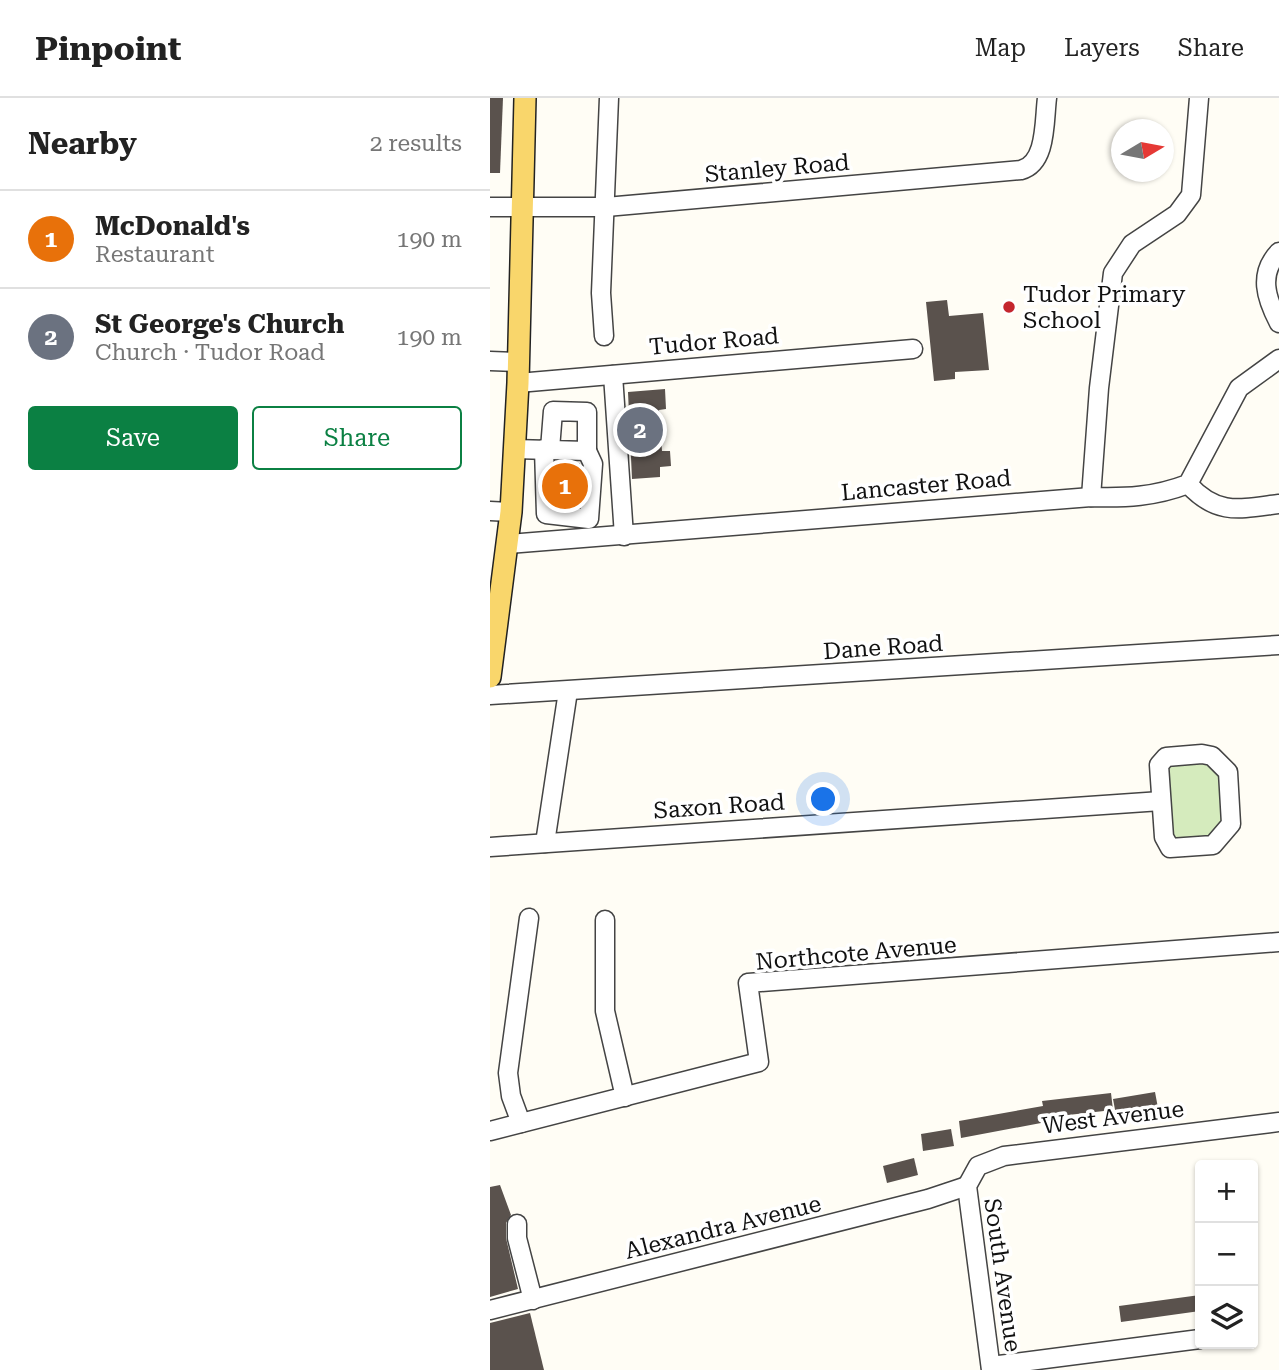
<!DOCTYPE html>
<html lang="en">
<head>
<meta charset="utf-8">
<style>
	:root { --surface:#fff; --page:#f6f6f6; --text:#222; --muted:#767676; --line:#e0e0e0; --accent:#0b8043 }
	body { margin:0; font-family:"Roboto Serif",serif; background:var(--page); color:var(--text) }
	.controls { position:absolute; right:21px; bottom:21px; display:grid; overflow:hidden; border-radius:7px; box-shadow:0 2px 5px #0004 }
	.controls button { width:63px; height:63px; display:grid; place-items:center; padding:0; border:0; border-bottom:2px solid var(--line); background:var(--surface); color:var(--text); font:35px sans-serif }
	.compass { position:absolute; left:621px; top:21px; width:63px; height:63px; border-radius:50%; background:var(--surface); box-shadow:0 2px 5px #0004; rotate:80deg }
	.you { position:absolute; left:334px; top:702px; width:24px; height:24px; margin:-18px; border:5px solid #fff; border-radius:50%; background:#1a73e8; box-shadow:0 0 0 10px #1a73e833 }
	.badge { display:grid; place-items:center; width:46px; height:46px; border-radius:50%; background:var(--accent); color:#fff; font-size:23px; font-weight:700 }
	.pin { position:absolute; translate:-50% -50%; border:4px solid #fff; box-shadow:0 2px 7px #0006 }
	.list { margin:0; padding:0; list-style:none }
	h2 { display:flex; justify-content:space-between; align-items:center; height:91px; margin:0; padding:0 28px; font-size:30px }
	h2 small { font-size:23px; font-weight:400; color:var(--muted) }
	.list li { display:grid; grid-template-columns:46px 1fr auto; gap:21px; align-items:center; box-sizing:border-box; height:98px; padding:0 28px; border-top:2px solid var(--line) }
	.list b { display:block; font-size:26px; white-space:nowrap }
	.list p { margin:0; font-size:23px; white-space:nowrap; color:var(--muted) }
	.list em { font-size:23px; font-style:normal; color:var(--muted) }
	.actions { display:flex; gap:14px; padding:21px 28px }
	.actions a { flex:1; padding:16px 0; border:2px solid var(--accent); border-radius:7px; text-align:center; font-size:24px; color:var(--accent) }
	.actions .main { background:var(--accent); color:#fff }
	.icon { flex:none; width:38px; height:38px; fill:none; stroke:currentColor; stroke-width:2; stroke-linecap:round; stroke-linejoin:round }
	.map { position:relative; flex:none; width:789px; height:1272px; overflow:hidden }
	header { display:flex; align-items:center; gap:42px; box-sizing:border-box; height:98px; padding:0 35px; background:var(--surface); border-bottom:2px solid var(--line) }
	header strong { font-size:33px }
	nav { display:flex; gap:38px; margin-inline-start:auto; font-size:24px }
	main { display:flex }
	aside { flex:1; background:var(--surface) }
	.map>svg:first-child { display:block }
	.green { fill:#d5ebbd }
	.building { fill:#5a524d }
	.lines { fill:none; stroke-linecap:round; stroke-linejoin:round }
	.minor-casing { stroke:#444; stroke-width:21 }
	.major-casing { stroke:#222; stroke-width:24 }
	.minor { stroke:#fff; stroke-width:18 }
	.major { stroke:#f9d66b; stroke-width:21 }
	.poi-dot { fill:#c4262e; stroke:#fff; stroke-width:2.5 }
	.labels { text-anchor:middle; stroke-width:7; stroke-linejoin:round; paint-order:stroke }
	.street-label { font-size:23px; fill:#111; stroke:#fff }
	.poi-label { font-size:23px; fill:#111; stroke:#fff; text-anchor:start }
</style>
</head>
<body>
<header>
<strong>Pinpoint</strong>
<nav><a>Map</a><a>Layers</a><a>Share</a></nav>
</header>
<main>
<aside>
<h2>Nearby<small>2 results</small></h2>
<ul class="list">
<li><span class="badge" style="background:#e8710a">1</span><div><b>McDonald's</b><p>Restaurant</p></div><em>190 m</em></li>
<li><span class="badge" style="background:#6b7280">2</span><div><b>St George's Church</b><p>Church · Tudor Road</p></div><em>190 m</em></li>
</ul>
<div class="actions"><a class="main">Save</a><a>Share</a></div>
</aside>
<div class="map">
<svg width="789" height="1272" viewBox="0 0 789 1272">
	<rect width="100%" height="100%" fill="#fffdf5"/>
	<!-- green -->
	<path class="green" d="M715 660 730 669 738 721 727 739 681 745 673 676 679 662Z"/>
	<!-- building -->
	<g class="building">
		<path d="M0 0H13L10 75H0Z"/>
		<path d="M457 202 459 218 493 215 499 272 465 274V281L444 283 436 204Z"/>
		<path d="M175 291 176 311 169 312 172 353H180L181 368 170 369V379L142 381 138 294Z"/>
		<path d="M66 364 90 365 89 408 67 406Z"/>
		<path d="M665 994 668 1010 626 1017 623 1001Z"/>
		<path d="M621 995 623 1012 551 1020V1025L471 1040 469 1023 553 1008 552 1003Z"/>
		<path d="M461 1031 464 1048 433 1053 431 1036Z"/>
		<path d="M424 1060 428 1077 397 1085 393 1068Z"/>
		<path d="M10 1087 21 1117 16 1125V1140L28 1191 0 1199V1089Z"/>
		<path d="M710 1197V1213L631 1224 629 1208Z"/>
		<path d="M40 1215 54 1272H0V1225Z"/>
	</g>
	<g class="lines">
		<defs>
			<g id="minor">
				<path d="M0 109H116L531 72C557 65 554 23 557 0"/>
				<path d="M789 154C768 176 776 200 789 225"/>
				<path d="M114 238 111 195 119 0"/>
				<path d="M0 263 29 264"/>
				<path d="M123 277 134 438"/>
				<path d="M28 285 423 251"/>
				<path d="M24 351 97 353V314L63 313 60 351"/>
				<path d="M54 351 56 416 99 421 103 366 97 353"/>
				<path d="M698 386C727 418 750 411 789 406"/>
				<path d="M601 399 609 290 623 175 642 146 687 116 701 97 709 0"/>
				<path d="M0 413 21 414"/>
				<path d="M18 446 601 399C636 400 664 399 698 386L749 290 789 261"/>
				<path d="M0 597 789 547"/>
				<path d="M712 656 722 658 738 674 741 726 723 747 680 750 674 739 669 667 676 659Z"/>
				<path d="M55 745 78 593"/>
				<path d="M0 749 671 703"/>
				<path d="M115 822V913L135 999"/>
				<path d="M31 1025 21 998 18 975 39 820"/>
				<path d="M0 1033 269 964 258 885 789 844"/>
				<path d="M27 1126V1140L43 1202"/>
				<path d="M0 1212 438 1101 477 1088"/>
				<path d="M501 1268 710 1241"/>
				<path d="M501 1272 477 1088 488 1068 514 1058 789 1024"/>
			</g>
			<path id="major" d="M0 579 21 414 28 285 35 0"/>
		</defs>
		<!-- minor casing -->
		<use href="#minor" class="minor-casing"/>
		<!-- major casing -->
		<use href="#major" class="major-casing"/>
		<!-- minor -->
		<use href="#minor" class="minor"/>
		<!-- major -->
		<use href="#major" class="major"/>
	</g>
	<!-- markers -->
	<circle class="poi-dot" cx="519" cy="209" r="7"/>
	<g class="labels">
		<!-- street labels -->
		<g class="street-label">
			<text transform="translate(287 70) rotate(-5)" y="8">Stanley Road</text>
			<text transform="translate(224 243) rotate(-5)" y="8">Tudor Road</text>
			<text transform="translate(436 387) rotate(-5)" y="8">Lancaster Road</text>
			<text transform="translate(393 549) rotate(-4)" y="8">Dane Road</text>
			<text transform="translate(229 708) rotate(-4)" y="8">Saxon Road</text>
			<text transform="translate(366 855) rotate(-5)" y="8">Northcote Avenue</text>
			<text transform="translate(623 1019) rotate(-7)" y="8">West Avenue</text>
			<text transform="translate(233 1129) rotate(-14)" y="8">Alexandra Avenue</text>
			<text transform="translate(513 1177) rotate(82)" y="8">South Avenue</text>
		</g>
		<!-- poi labels -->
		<g class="poi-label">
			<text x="533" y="204">Tudor Primary<tspan x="533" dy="26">School</tspan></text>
		</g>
	</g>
</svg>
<div class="controls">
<button>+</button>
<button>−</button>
<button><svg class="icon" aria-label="layers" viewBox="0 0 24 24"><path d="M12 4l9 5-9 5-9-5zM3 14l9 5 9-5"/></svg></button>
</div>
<svg class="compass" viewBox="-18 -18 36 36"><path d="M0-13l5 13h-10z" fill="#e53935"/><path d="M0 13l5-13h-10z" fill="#767676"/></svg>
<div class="you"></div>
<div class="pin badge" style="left:75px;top:388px;background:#e8710a">1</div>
<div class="pin badge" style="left:150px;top:332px;background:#6b7280">2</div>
</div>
</main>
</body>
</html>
